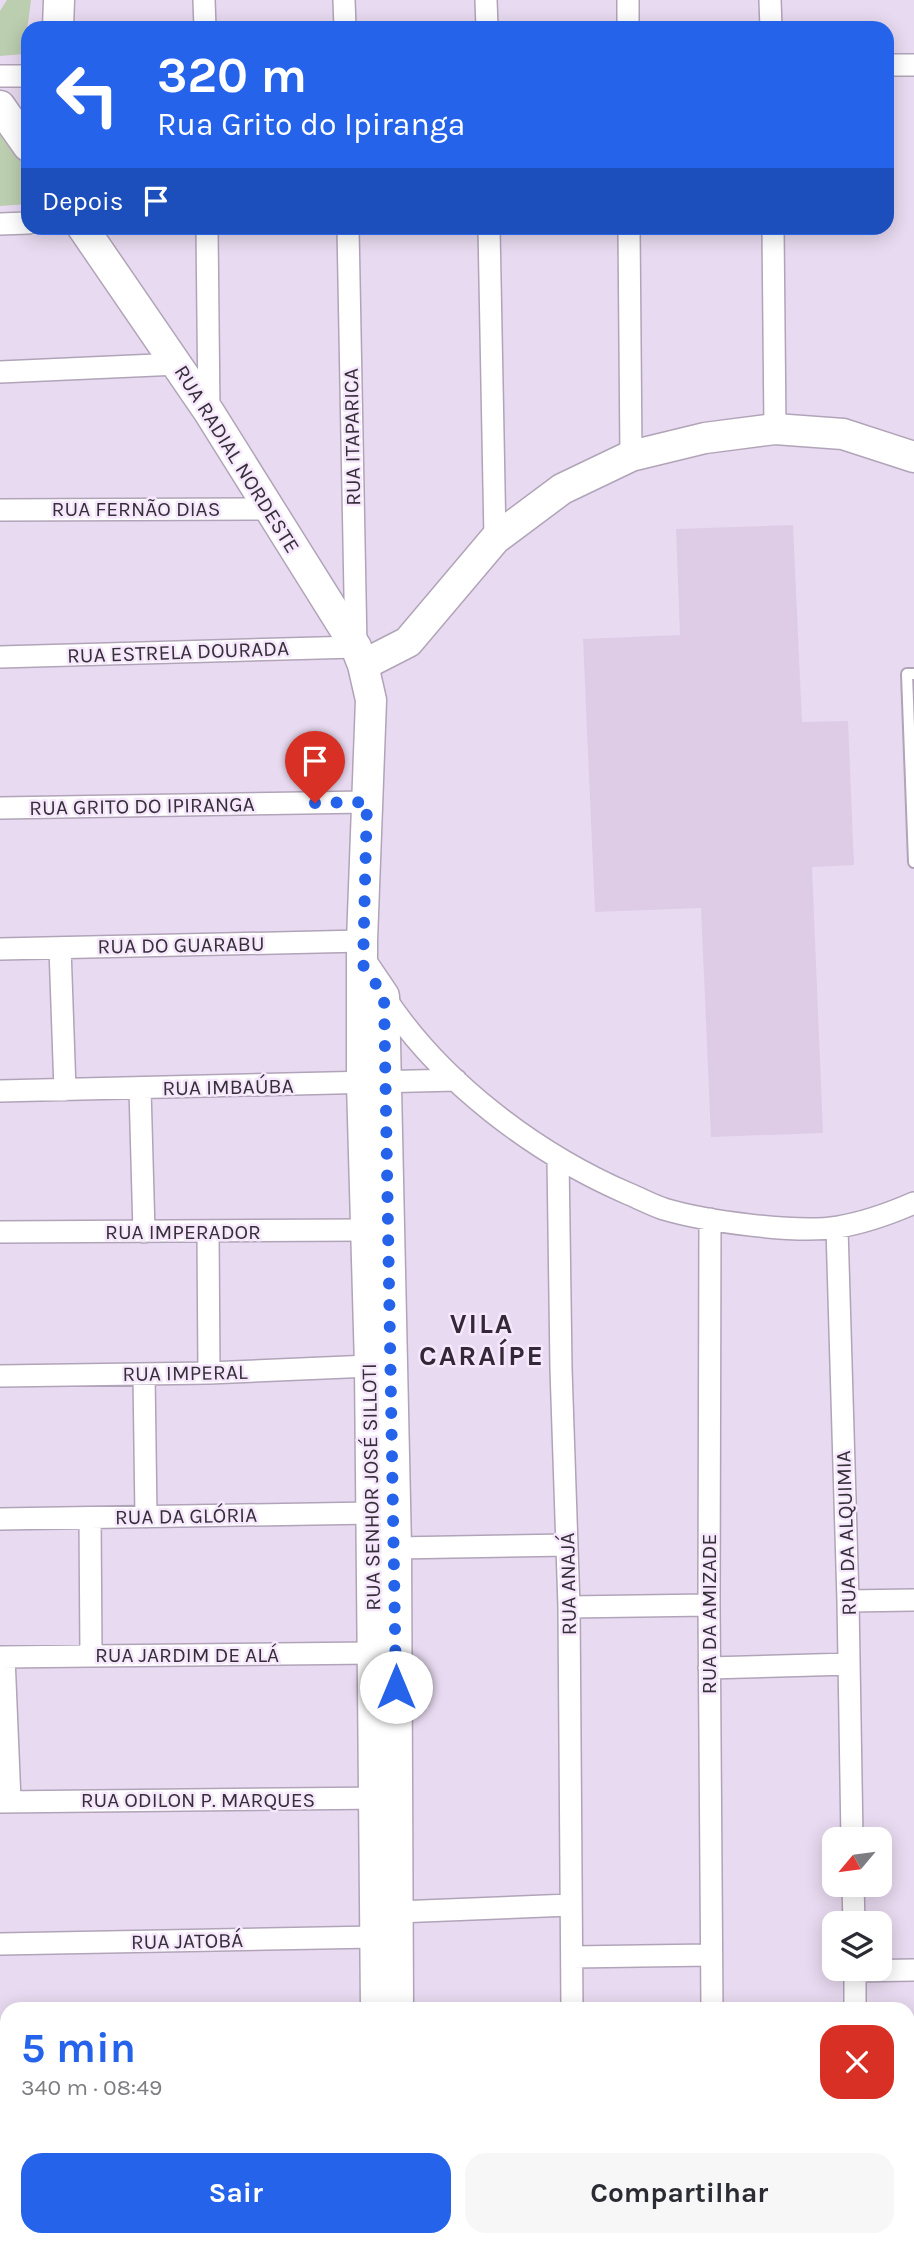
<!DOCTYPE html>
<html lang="pt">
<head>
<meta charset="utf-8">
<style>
	body { margin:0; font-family:Karla,sans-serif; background:#f7f7f7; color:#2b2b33; height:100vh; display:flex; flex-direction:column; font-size:26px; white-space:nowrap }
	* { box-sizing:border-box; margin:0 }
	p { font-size:23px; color:#7c7c81 }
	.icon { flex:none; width:38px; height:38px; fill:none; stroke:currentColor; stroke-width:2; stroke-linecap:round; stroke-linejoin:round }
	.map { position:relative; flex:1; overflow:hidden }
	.side { position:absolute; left:0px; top:2002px; width:915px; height:245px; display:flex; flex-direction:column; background:#fff; border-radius:21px 21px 0 0; box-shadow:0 4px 18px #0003 }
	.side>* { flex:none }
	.hud { position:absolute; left:21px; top:21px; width:873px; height:214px; border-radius:21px; box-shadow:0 4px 18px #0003; background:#2563eb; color:#fff; overflow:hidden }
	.needle { width:46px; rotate:241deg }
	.controls { position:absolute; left:822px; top:1827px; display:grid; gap:14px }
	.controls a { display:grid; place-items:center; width:70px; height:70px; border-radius:14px; background:#fff; box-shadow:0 4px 18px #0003; font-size:35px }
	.pin { position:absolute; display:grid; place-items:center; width:60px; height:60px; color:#fff; margin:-72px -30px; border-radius:50% 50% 50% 0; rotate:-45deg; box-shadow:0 0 7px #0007 }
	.pin .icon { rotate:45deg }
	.me { position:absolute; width:77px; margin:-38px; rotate:0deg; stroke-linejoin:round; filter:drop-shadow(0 0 5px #0008) }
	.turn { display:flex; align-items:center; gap:24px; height:147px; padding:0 21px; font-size:32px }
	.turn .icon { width:91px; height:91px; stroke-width:2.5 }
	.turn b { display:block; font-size:49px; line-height:60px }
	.then { display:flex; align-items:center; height:66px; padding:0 21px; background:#0003; gap:14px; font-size:26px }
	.round { display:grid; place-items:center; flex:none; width:74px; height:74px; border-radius:21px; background:#f7f7f7 }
	.overview { display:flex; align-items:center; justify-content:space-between; height:119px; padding:0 21px }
	h1 { font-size:42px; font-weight:700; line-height:52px; color:#2563eb }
	.cta { display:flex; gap:14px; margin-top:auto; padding:14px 21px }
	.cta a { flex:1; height:80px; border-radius:21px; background:#2563eb; color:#fff; font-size:28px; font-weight:700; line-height:80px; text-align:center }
	.cta a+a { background:#f7f7f7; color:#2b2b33 }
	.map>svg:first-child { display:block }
	.built { fill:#decce7 }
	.green { fill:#bcceb0 }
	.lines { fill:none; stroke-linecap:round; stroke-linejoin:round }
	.lane-casing { stroke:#b1a4b8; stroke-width:14 }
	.street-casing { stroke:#b1a4b8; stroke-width:24 }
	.secondary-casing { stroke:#b1a4b8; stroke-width:33 }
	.lane { stroke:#fff; stroke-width:10 }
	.street { stroke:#fff; stroke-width:21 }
	.secondary { stroke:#fff; stroke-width:30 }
	.route { stroke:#2563eb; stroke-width:12; stroke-dasharray:0 21.6 }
	.labels { text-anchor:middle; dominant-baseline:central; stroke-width:5; stroke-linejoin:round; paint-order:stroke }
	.street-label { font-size:21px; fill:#353038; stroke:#f6e7fd }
	.district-label { font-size:28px; font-weight:bold; letter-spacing:2px; fill:#332838; stroke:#f6e7fd }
</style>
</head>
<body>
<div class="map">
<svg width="914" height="2247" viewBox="0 0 914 2247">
	<rect width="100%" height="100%" fill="#e8daf0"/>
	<path class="built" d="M793,525L802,722L848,721L854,865L812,867L823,1133L711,1137L701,908L595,912L583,639L680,635L676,529Z"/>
	<path class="green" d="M7,0H31L24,54L0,56V11Z
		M0,116L28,169V204L0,206Z"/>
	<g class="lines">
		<defs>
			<path id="lane" d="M914,674H907L914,862"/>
			<path id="street" d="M204,0L205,28
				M344,0L345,28
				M486,0L487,28
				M770,0L771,28
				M628,28V0
				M887,65H914
				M0,76H28
				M0,224L28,223
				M207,228L209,412
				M489,228L495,539
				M629,228L631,456
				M773,228L775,429
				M0,372L178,364
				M0,510L272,509
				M0,657L356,647L348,228
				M0,808L367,802
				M60,948L65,1090
				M0,949L362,941
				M384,996C440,1082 536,1154 629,1194C641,1199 652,1205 664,1209C704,1221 797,1234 838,1227C863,1223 891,1213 914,1203
				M140,1089L144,1232
				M0,1091L456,1080
				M558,1158L561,1369L569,1607L572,2009
				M710,1219L709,1605L712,2009
				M837,1228L848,1601L852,1839
				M0,1232L365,1230
				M208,1232L209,1373
				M144,1374L146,1517
				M0,1376L209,1373L370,1366
				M90,1518L91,1655
				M0,1519L372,1513
				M396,1548L567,1545
				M848,1601L914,1600
				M569,1607L709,1605
				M0,1657L373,1653
				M4,1657L10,1801
				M709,1668L849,1664
				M0,1802L386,1798
				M853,1885L854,1923
				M397,1912L570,1905
				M0,1944L375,1937
				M572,1957L710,1955
				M855,1969V2009
				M855,1971L914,1970
				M0,2088H7
				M573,2240V2247
				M713,2240V2247
				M859,2240V2247"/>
			<path id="secondary" d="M58,28L59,0
				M0,106L28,146
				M83,228L209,412L356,647L363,665L371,700L362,941V1083L370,1366L376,2009
				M363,665L408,642L495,539L562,489L631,456L705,438L775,429L843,434L914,457
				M363,965L384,996L396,1548L398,2009
				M0,2164L7,2172
				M0,2202L7,2209
				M36,2240L42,2247
				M70,2240L76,2247
				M379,2240V2247"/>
		</defs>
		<use href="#lane" class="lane-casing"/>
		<use href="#street" class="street-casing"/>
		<use href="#secondary" class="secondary-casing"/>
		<use href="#lane" class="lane"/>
		<use href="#street" class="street"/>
		<use href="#secondary" class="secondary"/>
	</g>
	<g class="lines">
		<path class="route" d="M315,803L367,802L363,965L384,996L396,1687"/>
	</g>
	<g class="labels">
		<g class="street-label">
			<text transform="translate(352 437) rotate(-91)">RUA ITAPARICA</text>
			<text transform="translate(237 459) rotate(58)">RUA RADIAL NORDESTE</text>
			<text x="136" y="509">RUA FERNÃO DIAS</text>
			<text transform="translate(178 652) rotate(-2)">RUA ESTRELA DOURADA</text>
			<text transform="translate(142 806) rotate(-1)">RUA GRITO DO IPIRANGA</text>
			<text transform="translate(181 945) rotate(-1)">RUA DO GUARABU</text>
			<text transform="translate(228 1087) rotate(-1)">RUA IMBAÚBA</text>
			<text x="183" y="1232">RUA IMPERADOR</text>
			<text transform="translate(185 1373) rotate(-1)">RUA IMPERAL</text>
			<text transform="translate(371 1487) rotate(-91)">RUA SENHOR JOSÉ SILLOTI</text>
			<text transform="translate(186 1516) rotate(-1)">RUA DA GLÓRIA</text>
			<text transform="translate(846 1533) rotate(-92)">RUA DA ALQUIMIA</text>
			<text transform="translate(568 1584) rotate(-91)">RUA ANAJÁ</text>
			<text transform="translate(709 1614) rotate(-90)">RUA DA AMIZADE</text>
			<text x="187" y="1655">RUA JARDIM DE ALÁ</text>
			<text x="198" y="1800">RUA ODILON P. MARQUES</text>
			<text transform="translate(187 1941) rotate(-1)">RUA JATOBÁ</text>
		</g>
		<g class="district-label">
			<text x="482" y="1323">VILA<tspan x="482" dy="32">CARAÍPE</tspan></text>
		</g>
	</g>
</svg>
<div class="controls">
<a><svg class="needle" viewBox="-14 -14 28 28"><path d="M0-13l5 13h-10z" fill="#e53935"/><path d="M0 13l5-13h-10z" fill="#7c7c81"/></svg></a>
<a><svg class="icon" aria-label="layers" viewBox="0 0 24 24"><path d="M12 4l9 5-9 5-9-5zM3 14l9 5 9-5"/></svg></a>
</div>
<div class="pin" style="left:315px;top:803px;background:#d93025"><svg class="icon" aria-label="arrive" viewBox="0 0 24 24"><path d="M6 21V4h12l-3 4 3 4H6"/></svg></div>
<svg class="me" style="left:396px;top:1687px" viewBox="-20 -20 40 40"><circle r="19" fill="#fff"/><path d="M0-13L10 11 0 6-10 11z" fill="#2563eb"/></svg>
<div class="hud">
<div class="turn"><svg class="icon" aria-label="left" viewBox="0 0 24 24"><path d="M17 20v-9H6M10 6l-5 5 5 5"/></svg><div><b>320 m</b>Rua Grito do Ipiranga</div></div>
<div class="then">Depois<svg class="icon" aria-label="arrive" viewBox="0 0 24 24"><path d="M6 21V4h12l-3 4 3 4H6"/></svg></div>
</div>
<section class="side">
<div class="overview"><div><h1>5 min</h1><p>340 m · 08:49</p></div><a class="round" style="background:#d93025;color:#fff"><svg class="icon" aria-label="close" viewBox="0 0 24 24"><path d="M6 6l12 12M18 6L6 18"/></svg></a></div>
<div class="cta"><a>Sair</a><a>Compartilhar</a></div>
</section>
</div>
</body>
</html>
